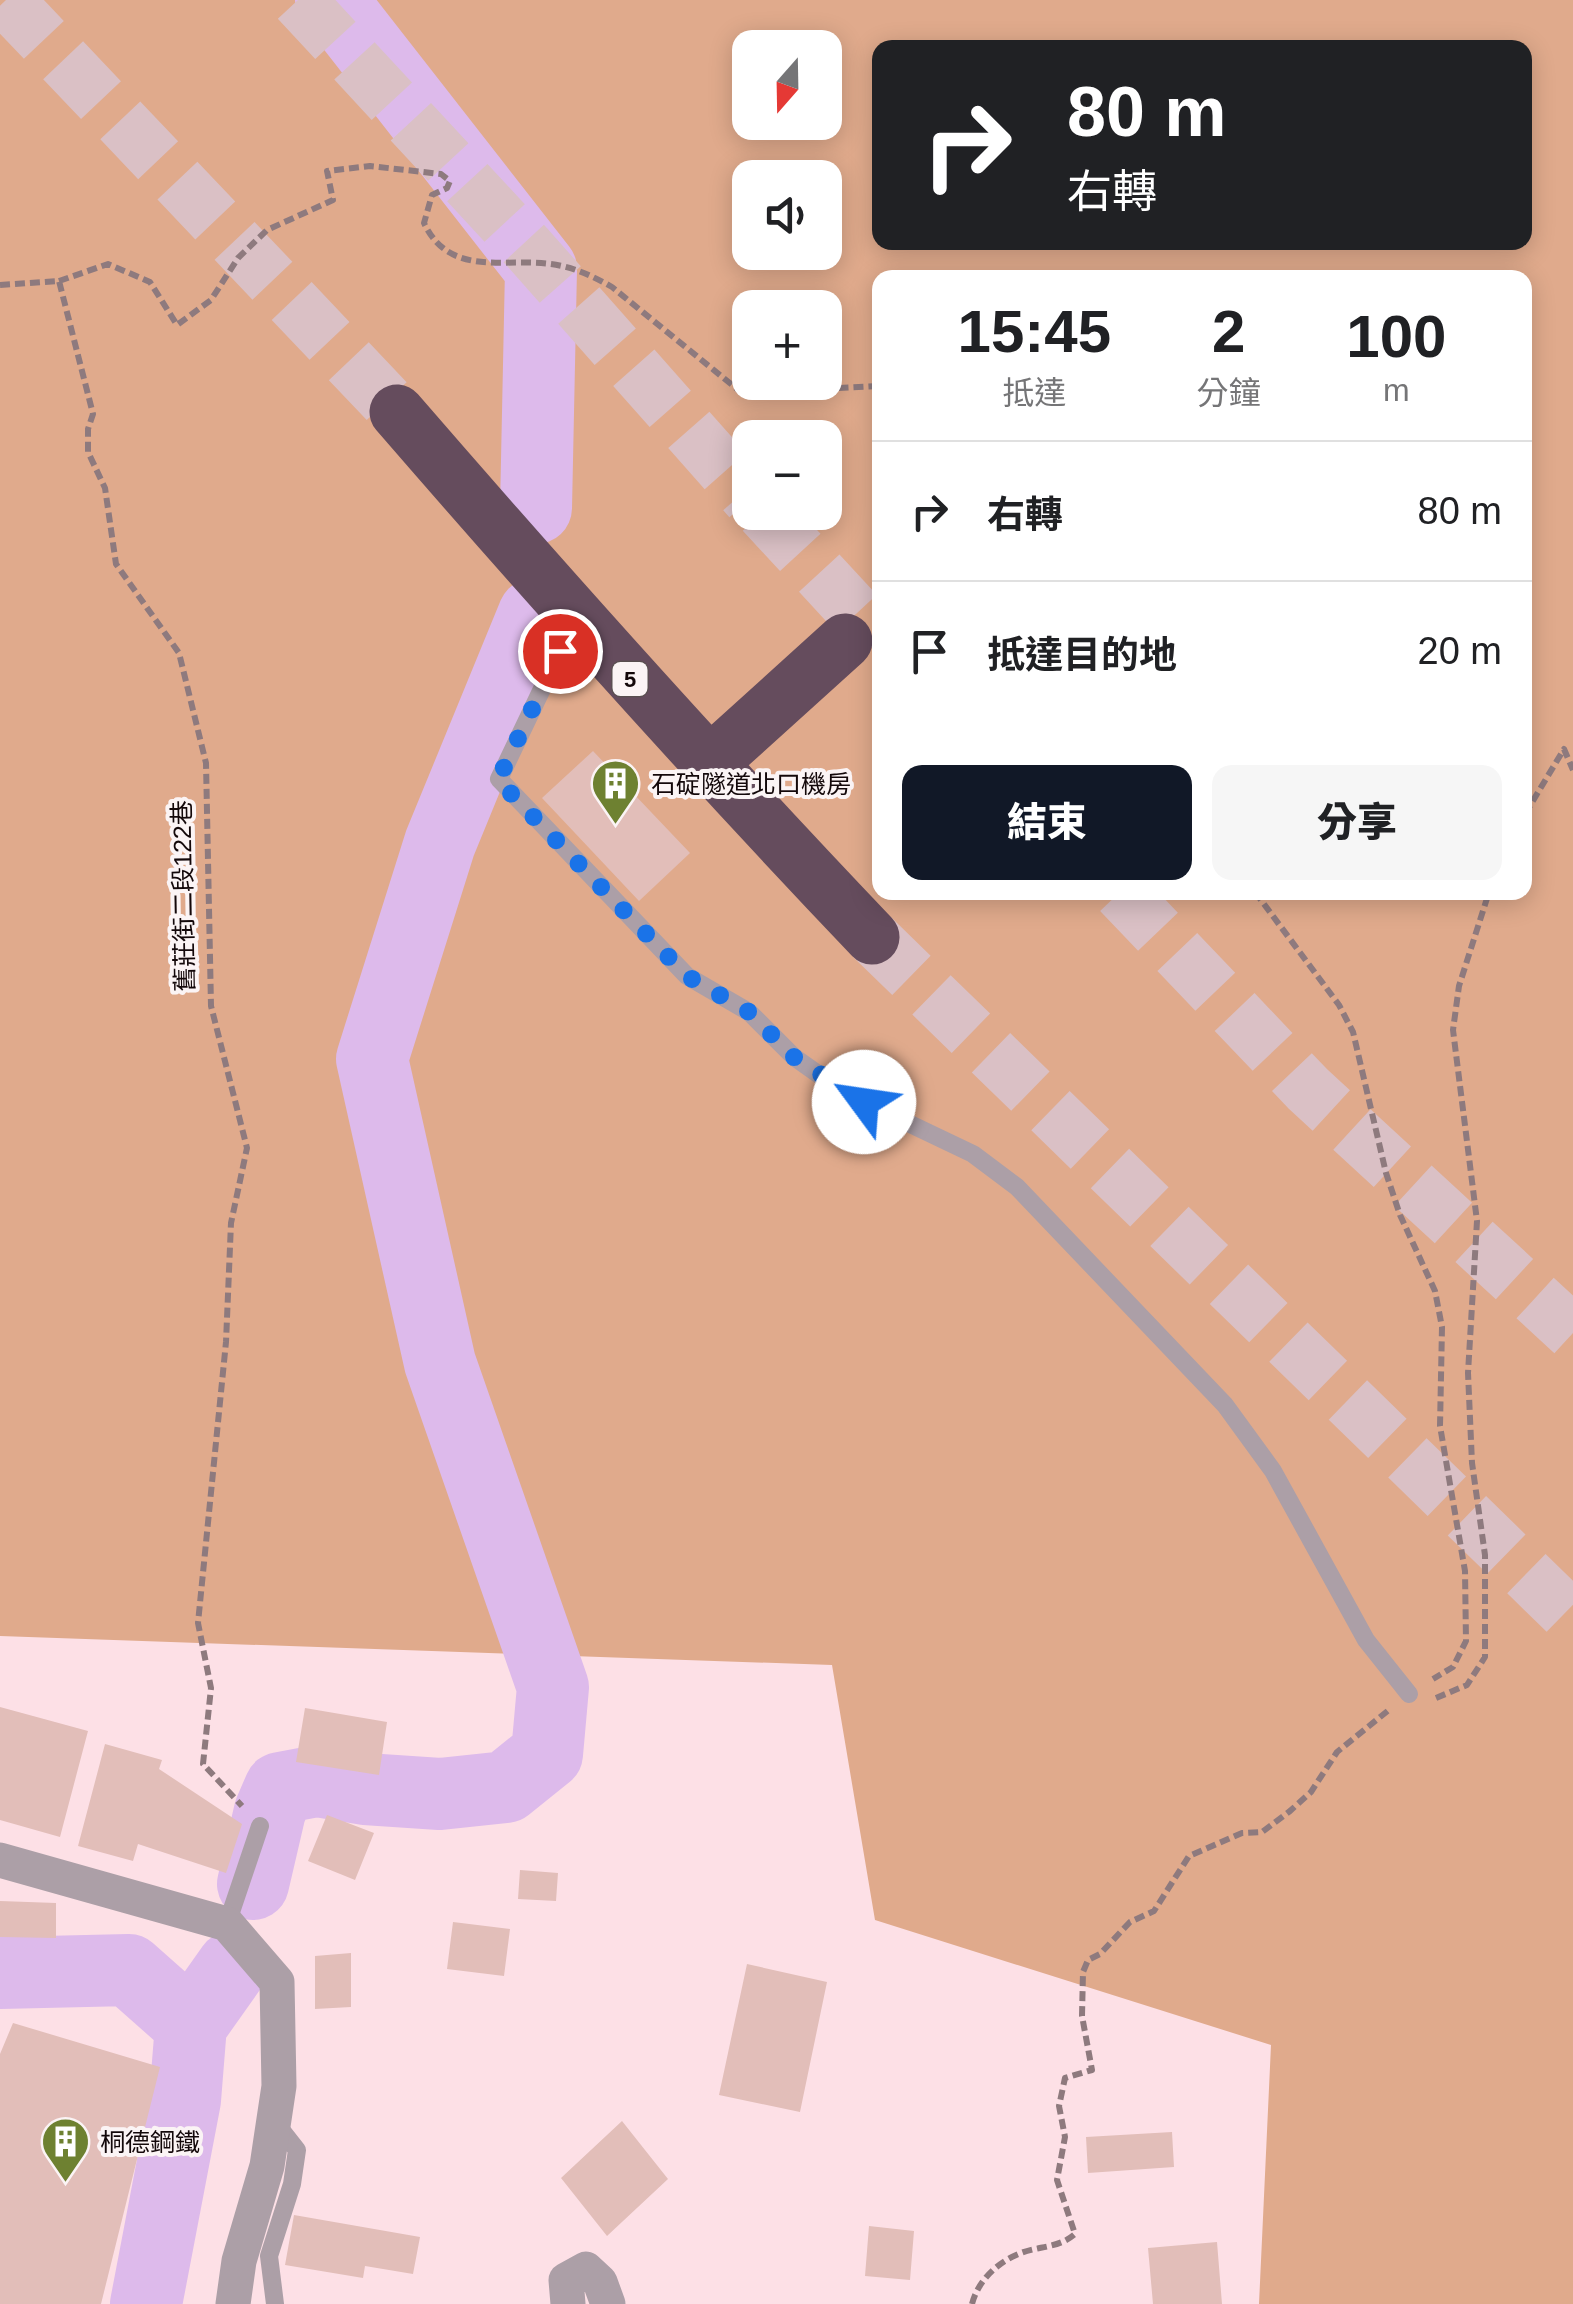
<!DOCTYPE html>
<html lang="zh-TW">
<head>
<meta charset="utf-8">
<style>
	body { margin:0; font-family:Helvetica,"Noto Sans TC",sans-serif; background:#f6f6f6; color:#202124; height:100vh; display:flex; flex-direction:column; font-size:38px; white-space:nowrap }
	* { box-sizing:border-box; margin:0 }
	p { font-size:32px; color:#757577 }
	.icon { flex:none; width:55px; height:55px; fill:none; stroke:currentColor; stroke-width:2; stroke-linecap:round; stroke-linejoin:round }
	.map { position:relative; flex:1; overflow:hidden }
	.side { position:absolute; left:872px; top:270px; width:660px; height:630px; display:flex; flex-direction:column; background:#fff; border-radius:20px; box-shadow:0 5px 25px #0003 }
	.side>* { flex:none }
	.top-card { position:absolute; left:872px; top:40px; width:660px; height:210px; border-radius:20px; box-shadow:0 5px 25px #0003; background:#202124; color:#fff; overflow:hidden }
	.needle { width:65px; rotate:200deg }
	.fabs { position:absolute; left:732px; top:30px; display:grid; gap:20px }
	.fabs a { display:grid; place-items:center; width:110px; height:110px; border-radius:20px; background:#fff; box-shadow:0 5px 25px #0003; font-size:50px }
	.pin { position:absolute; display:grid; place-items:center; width:85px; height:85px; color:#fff; margin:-42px; border:5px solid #fff; border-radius:50%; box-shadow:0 2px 10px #0007 }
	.me { position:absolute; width:110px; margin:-55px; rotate:301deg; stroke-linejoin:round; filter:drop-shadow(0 0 8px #0008) }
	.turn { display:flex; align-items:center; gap:35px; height:210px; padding:0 30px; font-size:45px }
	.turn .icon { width:130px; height:130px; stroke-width:2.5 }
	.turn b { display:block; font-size:70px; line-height:85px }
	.eta { display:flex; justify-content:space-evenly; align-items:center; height:170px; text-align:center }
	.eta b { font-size:60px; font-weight:800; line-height:70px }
	.action { display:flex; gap:20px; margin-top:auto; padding:20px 30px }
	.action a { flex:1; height:115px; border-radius:20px; background:#111827; color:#fff; font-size:40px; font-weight:800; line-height:115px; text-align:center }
	.action a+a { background:#f6f6f6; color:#202124 }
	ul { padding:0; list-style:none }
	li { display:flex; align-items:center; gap:30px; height:140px; padding:0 30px; border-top:2px solid #e0e0e0 }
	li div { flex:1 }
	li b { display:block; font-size:38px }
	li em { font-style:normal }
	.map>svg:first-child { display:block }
	.forest { fill:#e0aa8c; fill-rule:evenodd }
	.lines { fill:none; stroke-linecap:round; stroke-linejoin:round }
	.river { stroke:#ddbaeb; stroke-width:72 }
	.building { fill:#e2beb9 }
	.motorway-tunnel { stroke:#dac0c5; stroke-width:55; stroke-dasharray:55 28; stroke-linecap:butt }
	.path { stroke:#8e7a7e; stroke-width:6; stroke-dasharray:10 5; stroke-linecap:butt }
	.service { stroke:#ac9fa7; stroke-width:18 }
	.minor { stroke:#ac9fa7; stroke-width:35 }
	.motorway { stroke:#654c5d; stroke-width:55 }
	.route { stroke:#1a73e8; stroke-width:18; stroke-dasharray:0 32.4 }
	.labels { text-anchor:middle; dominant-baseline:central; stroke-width:8; stroke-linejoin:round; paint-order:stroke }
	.shield { fill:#fbf4f5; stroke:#594f50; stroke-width:2.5 }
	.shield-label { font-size:22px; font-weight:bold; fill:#13080a }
	.poi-label { font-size:25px; fill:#13080a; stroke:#fbf4f5; text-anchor:start }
	.street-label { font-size:25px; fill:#13080a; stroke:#fbf4f5 }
</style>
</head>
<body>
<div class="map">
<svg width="1573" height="2304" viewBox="0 0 1573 2304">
	<rect width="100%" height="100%" fill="#fde0e6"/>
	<path class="forest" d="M0,0H1573V2304H1259L1271,2045L875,1920L832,1665L0,1636ZM750,48H825V122H750ZM880,48H1525V242H880ZM750,178H825V252H750ZM880,278H1525V892H880ZM750,308H825V382H750ZM750,438H825V512H750Z"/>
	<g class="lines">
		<path class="river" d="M331,0L541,269L536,508
			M253,1884L270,1811L280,1788L317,1781L365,1789L440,1794L506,1787L547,1754L553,1687L440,1363L372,1059L440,843L534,614
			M0,1973L129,1970L191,2025L185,2100L146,2304
			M191,2025L232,1967"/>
	</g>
	<path class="building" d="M593,751L690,853L639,901L542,798Z
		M0,1707L88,1731L60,1837L0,1820Z
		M305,1708L387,1722L379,1775L296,1762Z
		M105,1744L162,1760L159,1769L242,1824L226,1873L138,1844L133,1861L78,1846Z
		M327,1815L374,1833L355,1880L308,1861Z
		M520,1870L558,1873L556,1901L518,1899Z
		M0,1901L56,1903V1938L0,1937Z
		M453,1922L510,1929L504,1976L447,1969Z
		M351,1953V2007L315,2009V1956Z
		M747,1964L827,1982L800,2112L719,2095Z
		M13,2023L160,2067L101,2304H0V2054Z
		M622,2121L668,2179L607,2236L561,2178Z
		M1172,2132L1174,2167L1088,2173L1086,2137Z
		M294,2215L420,2237L413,2274L365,2266L363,2278L285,2265Z
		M869,2226L914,2231L910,2280L865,2276Z
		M1217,2242L1222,2304H1153L1148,2248Z"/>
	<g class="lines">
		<path class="motorway-tunnel" d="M6,0L397,412
			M298,0L527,247L750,499
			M763,512L880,639
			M1120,892L1308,1089L1573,1333
			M872,937L1573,1619"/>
		<path class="path" d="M59,281L108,264L150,282L177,325L211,300L238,258L267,230L333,200L327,171L370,166L441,174L450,181L447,188L432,195L424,223C452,282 511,254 562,266C580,270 596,278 612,287L742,393L880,386
			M0,285L59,281L93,414L88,429V452L105,488L116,564L179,653L206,763L211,1006L247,1148L231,1223L226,1342L198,1623L211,1688L203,1764L242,1806
			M1525,814L1564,749L1573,770
			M1255,892L1339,1005L1353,1032L1386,1173L1400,1215L1435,1291L1442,1327L1440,1426L1465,1571L1466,1641L1453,1667L1433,1679
			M1436,1698L1467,1685L1485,1657V1555L1472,1463L1468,1373L1477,1221L1453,1030L1459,986L1489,892
			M972,2304C978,2281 997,2262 1021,2253C1039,2246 1059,2248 1075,2234L1057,2180L1065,2137L1059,2106L1065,2078L1092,2070L1082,2016L1083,1972L1088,1960L1100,1954L1130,1922L1154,1911L1189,1856L1242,1833L1262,1832L1290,1811L1311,1792L1337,1752L1390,1709"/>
		<path class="service" d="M573,624L499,779L687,976L749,1012L794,1057L825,1079L864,1102L973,1154L1017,1187L1225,1405L1273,1471L1366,1640L1409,1694
			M227,1924L260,1826
			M275,2122L297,2150L292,2184L269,2256L275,2304"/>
		<path class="minor" d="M0,1860L227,1924L277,1982L279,2086L267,2166L239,2261L233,2304
			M568,2304L566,2280L586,2269L600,2282L608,2304"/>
		<path class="motorway" d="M397,412C552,591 709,766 872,937
			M708,765L845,641"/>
	</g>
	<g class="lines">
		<path class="route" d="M560,651L498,780L687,976L749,1012L794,1057L864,1102"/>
	</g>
	<defs>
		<symbol id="building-pin" viewBox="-11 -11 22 30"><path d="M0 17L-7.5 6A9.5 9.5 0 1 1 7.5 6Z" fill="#6e8131" stroke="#fbf4f5"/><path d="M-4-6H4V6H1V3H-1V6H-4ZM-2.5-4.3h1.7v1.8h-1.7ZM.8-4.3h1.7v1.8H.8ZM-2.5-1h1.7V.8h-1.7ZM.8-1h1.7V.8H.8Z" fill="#fff"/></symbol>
	</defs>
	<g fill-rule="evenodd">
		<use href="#building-pin" x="588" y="756" width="55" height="75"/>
		<use href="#building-pin" x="38" y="2114" width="55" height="75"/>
	</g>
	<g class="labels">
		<rect class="shield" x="612.5" y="662" width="35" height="34" rx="8"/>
		<g class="shield-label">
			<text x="630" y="679">5</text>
		</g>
		<g class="poi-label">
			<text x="651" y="784">石碇隧道北口機房</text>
			<text x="100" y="2142">桐德鋼鐵</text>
		</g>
		<g class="street-label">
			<text transform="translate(183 896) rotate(-91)">舊莊街二段122巷</text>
		</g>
	</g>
</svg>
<div class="fabs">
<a><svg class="needle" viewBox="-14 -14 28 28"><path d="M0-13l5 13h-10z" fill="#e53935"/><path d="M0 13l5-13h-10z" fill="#757577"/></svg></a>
<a><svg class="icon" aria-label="sound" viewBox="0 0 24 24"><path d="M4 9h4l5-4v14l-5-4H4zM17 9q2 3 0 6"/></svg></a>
<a>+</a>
<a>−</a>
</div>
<div class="pin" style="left:560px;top:651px;background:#d93025"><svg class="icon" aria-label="arrive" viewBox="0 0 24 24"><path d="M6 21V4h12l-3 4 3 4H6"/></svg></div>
<svg class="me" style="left:864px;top:1102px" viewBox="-20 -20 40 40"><circle r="19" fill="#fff"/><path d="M0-13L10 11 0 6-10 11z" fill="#1a73e8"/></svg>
<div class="top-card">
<div class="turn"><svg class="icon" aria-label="right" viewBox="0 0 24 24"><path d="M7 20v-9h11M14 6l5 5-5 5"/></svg><div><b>80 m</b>右轉</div></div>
</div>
<section class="side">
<div class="eta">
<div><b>15:45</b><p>抵達</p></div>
<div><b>2</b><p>分鐘</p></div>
<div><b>100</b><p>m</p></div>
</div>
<ul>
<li><svg class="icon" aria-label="right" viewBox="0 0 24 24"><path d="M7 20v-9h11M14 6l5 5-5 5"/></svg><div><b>右轉</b></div><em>80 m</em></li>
<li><svg class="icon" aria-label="arrive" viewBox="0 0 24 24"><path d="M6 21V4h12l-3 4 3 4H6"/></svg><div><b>抵達目的地</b></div><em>20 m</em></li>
</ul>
<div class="action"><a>結束</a><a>分享</a></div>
</section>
</div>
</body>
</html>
